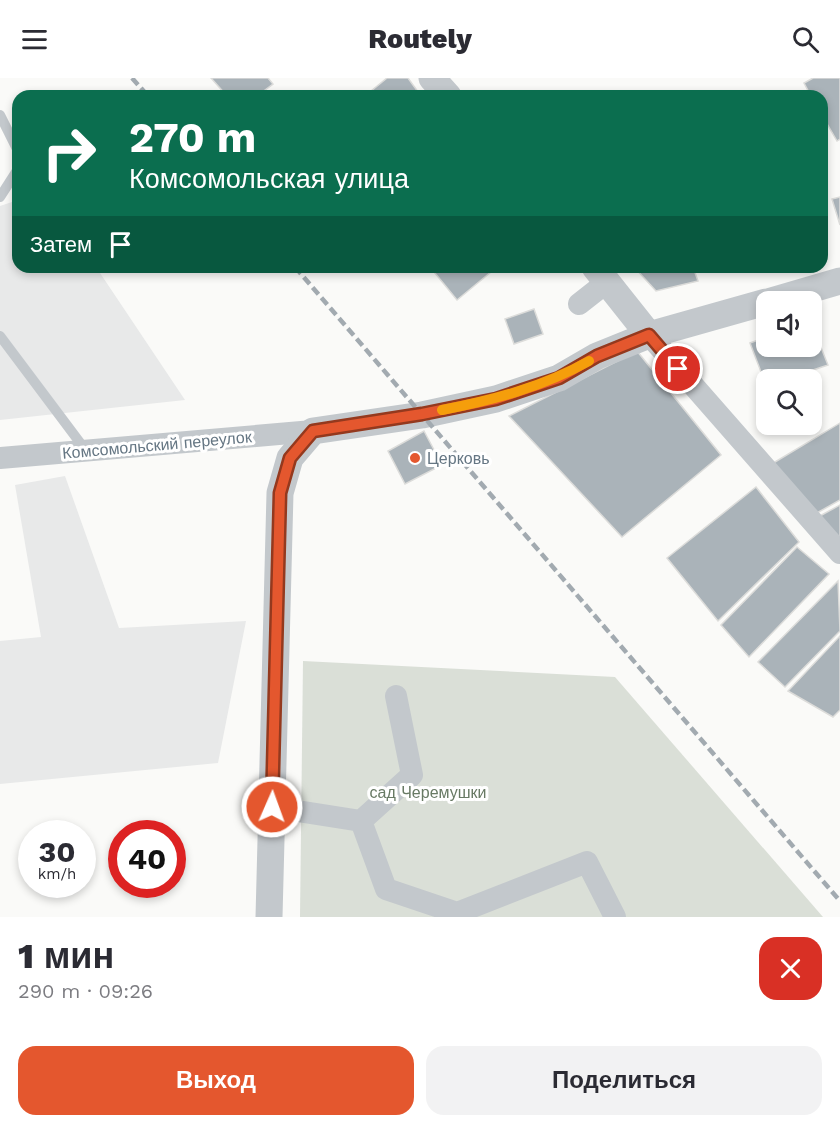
<!DOCTYPE html>
<html lang="ru">
<head>
<meta charset="utf-8">
<style>
	body { margin:0; font-family:"Work Sans",sans-serif; background:#f2f2f3; color:#2b2b33; height:100vh; display:flex; flex-direction:column; font-size:22px; white-space:nowrap }
	* { box-sizing:border-box; margin:0 }
	p { font-size:20px; color:#7c7c81 }
	.icon { flex:none; width:33px; height:33px; fill:none; stroke:currentColor; stroke-width:2; stroke-linecap:round; stroke-linejoin:round }
	.map { position:relative; height:839px; overflow:hidden }
	.details { display:flex; flex-direction:column; background:#fff; flex:1 }
	.details>* { flex:none }
	.top-card { position:absolute; left:12px; top:12px; width:816px; height:183px; border-radius:18px; box-shadow:0 3px 9px #0003; background:#0b6e4f; color:#fff; overflow:hidden }
	.tools { position:absolute; left:756px; top:213px; display:grid; gap:12px }
	.tools a { display:grid; place-items:center; width:66px; height:66px; border-radius:12px; background:#fff; box-shadow:0 3px 9px #0003; font-size:30px }
	.speed { position:absolute; left:18px; top:742px; display:flex; gap:12px; font-size:30px; font-weight:700; text-align:center }
	.speed>* { display:grid; place-content:center; width:78px; height:78px; border-radius:50%; background:#fff; box-shadow:0 3px 9px #0003; line-height:1 }
	.speed small { font-size:15px; font-weight:400 }
	.speed .limit { border:9px solid #d22; background:#fff; color:#111 }
	.pin { position:absolute; display:grid; place-items:center; width:51px; height:51px; color:#fff; margin:-26px; border:3px solid #fff; border-radius:50%; box-shadow:0 2px 6px #0007 }
	.me { position:absolute; width:66px; margin:-33px; rotate:2deg; stroke-linejoin:round; filter:drop-shadow(0 0 4px #0008) }
	.turn { display:flex; align-items:center; gap:21px; height:126px; padding:0 18px; font-size:27px }
	.turn .icon { width:78px; height:78px; stroke-width:2.5 }
	.turn b { display:block; font-size:42px; line-height:51px }
	.then { display:flex; align-items:center; height:57px; padding:0 18px; background:#0003; gap:12px; font-size:22px }
	.round { display:grid; place-items:center; flex:none; width:63px; height:63px; border-radius:18px; background:#f2f2f3 }
	.head { display:flex; align-items:center; justify-content:space-between; height:102px; padding:0 18px }
	h1 { font-size:36px; font-weight:800; line-height:45px }
	.button { display:flex; gap:12px; margin-top:auto; padding:12px 18px }
	.button a { flex:1; height:69px; border-radius:18px; background:#e4572e; color:#fff; font-size:24px; font-weight:800; line-height:69px; text-align:center }
	.button a+a { background:#f2f2f3; color:#2b2b33 }
	header { display:flex; justify-content:space-between; align-items:center; height:78px; padding:0 18px; background:#fff; font-size:27px; font-weight:800 }
	.map>svg:first-child { display:block }
	.built { fill:#e8e9e9 }
	.green { fill:#dadfd7 }
	.building { fill:#aab3b9; stroke:#dcdcda; stroke-width:1.5 }
	.lines { fill:none; stroke-linecap:round; stroke-linejoin:round }
	.service { stroke:#c3c8cc; stroke-width:10 }
	.minor { stroke:#c3c8cc; stroke-width:22 }
	.tertiary { stroke:#c3c8cc; stroke-width:27 }
	.rail { stroke:#a2aab0; stroke-width:4.5; stroke-dasharray:9 4.5; stroke-linecap:butt }
	.route-casing { stroke:#94391e; stroke-width:15 }
	.route { stroke:#e4572e; stroke-width:10 }
	.slow { stroke:#f59e0b; stroke-width:10 }
	.poi-dot { fill:#e4572e; stroke:#fff; stroke-width:2 }
	.labels { text-anchor:middle; dominant-baseline:central; stroke-width:6; stroke-linejoin:round; paint-order:stroke }
	.street-label { font-size:16px; fill:#657683; stroke:#fff }
	.poi-label { font-size:16px; fill:#657683; stroke:#fff; text-anchor:start }
	.park-label { font-size:16px; fill:#687a64; stroke:#fff }
</style>
</head>
<body>
<header><svg class="icon" aria-label="menu" viewBox="0 0 24 24"><path d="M4 6h16M4 12h16M4 18h16"/></svg>Routely<svg class="icon" aria-label="search" viewBox="0 0 24 24"><circle cx="10" cy="10" r="6"/><path d="M15 15l6 6"/></svg></header>
<div class="map">
<svg width="840" height="839" viewBox="0 0 840 839">
	<rect width="100%" height="100%" fill="#fafaf8"/>
	<path class="built" d="M18,122V189H96L185,322L0,342V128Z
		M65,398L119,550L246,543L218,685L0,706V563L41,559L15,407Z"/>
	<path class="green" d="M303,583L615,599L823,839H300Z"/>
	<path class="building" d="M211,0H268L273,6L257,18H227Z
		M387,0H408L421,18H365Z
		M813,0H840V61L837,63L822,37V18H811L804,5Z
		M840,119V147L832,121Z
		M430,189H497L457,222Z
		M634,189H693L698,203L656,213Z
		M534,231L543,256L514,266L505,241Z
		M812,247L828,287L783,302H766V307L750,265L766,259V268H812Z
		M637,273L721,377L622,459L509,338Z
		M840,345V422L815,436L770,387Z
		M424,353L442,387L405,406L388,373Z
		M756,409L799,464L718,543L667,480Z
		M840,427V464L818,439Z
		M797,469L829,496L749,579L721,547Z
		M838,503L840,553L785,609L758,584Z
		M840,558V632L833,639L788,613Z"/>
	<g class="lines">
		<path class="service" d="M0,37L18,73
			M0,119L18,91
			M0,258L87,374"/>
		<path class="minor" d="M579,226L607,204
			M649,257L840,475
			M0,380L313,353
			M272,729L361,743L386,811L457,835L587,784L615,839
			M361,743L412,697L396,618"/>
		<path class="tertiary" d="M432,0L448,18
			M595,189L649,257
			M768,224L840,203
			M269,839L280,415L290,380L313,353L422,337L496,321L559,300L597,278L649,257L766,224"/>
		<path class="rail" d="M132,0L148,18
			M295,189L840,823"/>
	</g>
	<g class="lines">
		<defs>
			<path id="route" d="M272,729L280,415L290,380L313,353L422,336L496,321L559,300L597,278L649,257L678,291"/>
		</defs>
		<use href="#route" class="route-casing"/>
		<use href="#route" class="route"/>
		<path class="slow" d="M442,332C493,322 543,309 589,283"/>
	</g>
	<circle class="poi-dot" cx="415" cy="380" r="6"/>
	<g class="labels">
		<g class="street-label">
			<text transform="translate(157 367) rotate(-5)">Комсомольский переулок</text>
		</g>
		<g class="poi-label">
			<text x="427" y="380">Церковь</text>
		</g>
		<g class="park-label">
			<text x="428" y="714">сад Черемушки</text>
		</g>
	</g>
</svg>
<div class="tools">
<a><svg class="icon" aria-label="sound" viewBox="0 0 24 24"><path d="M4 9h4l5-4v14l-5-4H4zM17 9q2 3 0 6"/></svg></a>
<a><svg class="icon" aria-label="search" viewBox="0 0 24 24"><circle cx="10" cy="10" r="6"/><path d="M15 15l6 6"/></svg></a>
</div>
<div class="speed"><div>30<small>km/h</small></div><div class="limit">40</div></div>
<div class="pin" style="left:678px;top:291px;background:#d93025"><svg class="icon" aria-label="arrive" viewBox="0 0 24 24"><path d="M6 21V4h12l-3 4 3 4H6"/></svg></div>
<svg class="me" style="left:272px;top:729px" viewBox="-20 -20 40 40"><circle r="17" fill="#e4572e" stroke="#fff" stroke-width="3"/><path d="M0-11L8 9 0 5-8 9z" fill="#fff"/></svg>
<div class="top-card">
<div class="turn"><svg class="icon" aria-label="right" viewBox="0 0 24 24"><path d="M7 20v-9h11M14 6l5 5-5 5"/></svg><div><b>270 m</b>Комсомольская улица</div></div>
<div class="then">Затем<svg class="icon" aria-label="arrive" viewBox="0 0 24 24"><path d="M6 21V4h12l-3 4 3 4H6"/></svg></div>
</div>
</div>
<section class="details">
<div class="head"><div><h1>1 мин</h1><p>290 m · 09:26</p></div><a class="round" style="background:#d93025;color:#fff"><svg class="icon" aria-label="close" viewBox="0 0 24 24"><path d="M6 6l12 12M18 6L6 18"/></svg></a></div>
<div class="button"><a>Выход</a><a>Поделиться</a></div>
</section>
</body>
</html>
